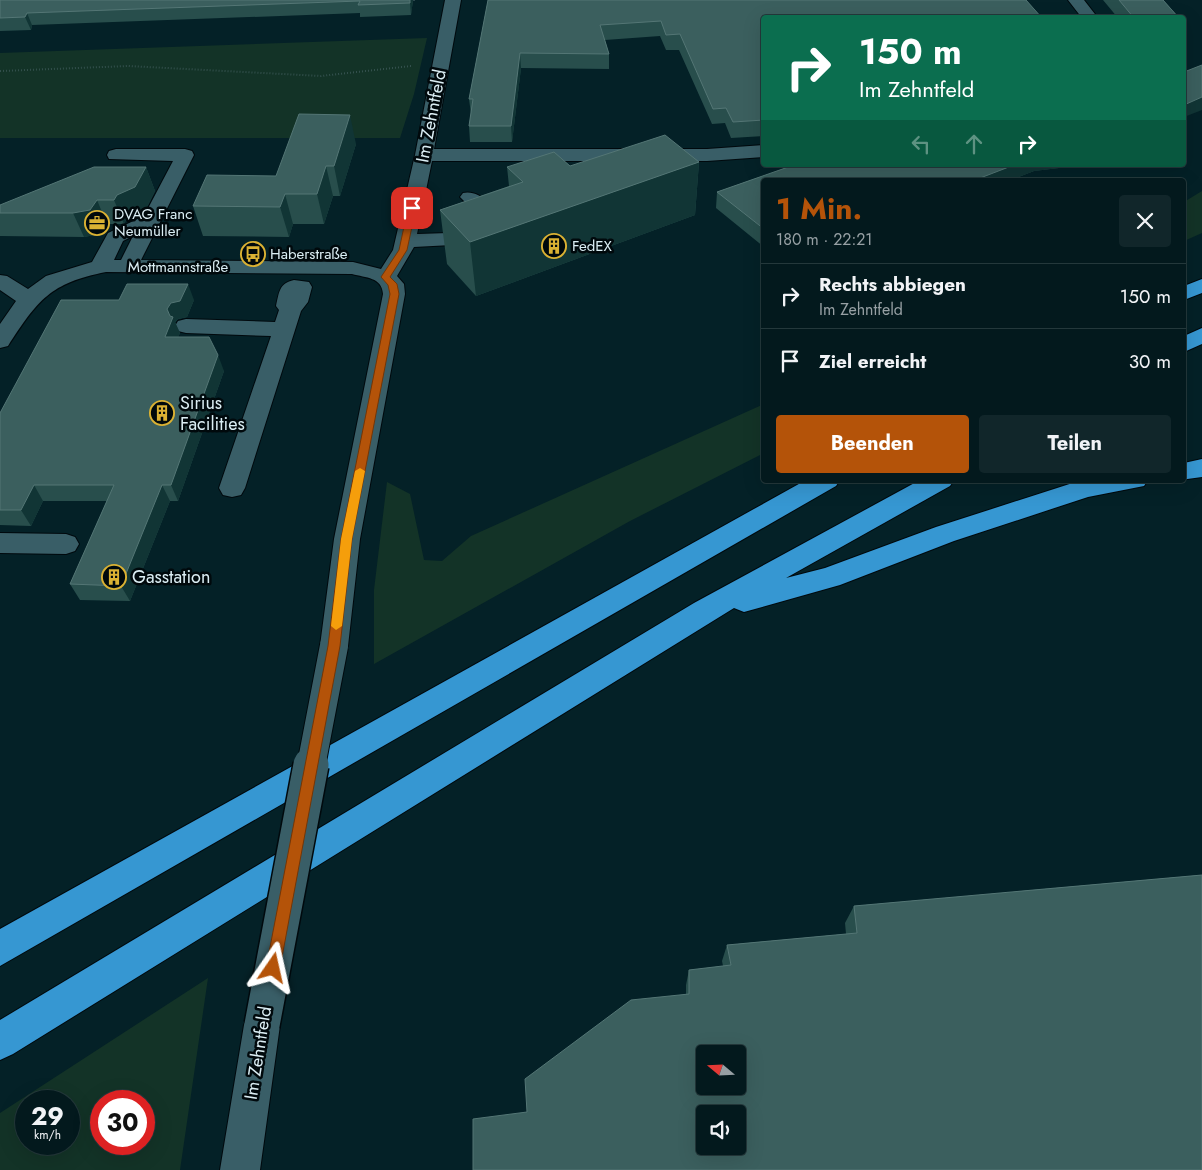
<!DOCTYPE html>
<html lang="de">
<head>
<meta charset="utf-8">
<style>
	body { margin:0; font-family:Jost,sans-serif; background:#11262a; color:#f1f3f6; height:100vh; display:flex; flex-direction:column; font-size:19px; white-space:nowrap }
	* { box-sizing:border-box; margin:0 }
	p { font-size:16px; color:#97a0a4 }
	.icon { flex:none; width:28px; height:28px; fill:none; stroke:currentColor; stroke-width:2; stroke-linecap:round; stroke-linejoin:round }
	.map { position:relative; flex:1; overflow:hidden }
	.details { position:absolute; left:761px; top:178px; width:425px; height:305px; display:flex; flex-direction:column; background:#03191d; border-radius:5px; box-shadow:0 5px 20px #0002,0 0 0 1px #24383b }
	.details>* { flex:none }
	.guide { position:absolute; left:761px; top:15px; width:425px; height:152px; border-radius:5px; box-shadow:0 5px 20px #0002,0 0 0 1px #24383b; background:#0b6e4f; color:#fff; overflow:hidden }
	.needle { width:32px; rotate:289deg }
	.tools { position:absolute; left:696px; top:1045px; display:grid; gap:10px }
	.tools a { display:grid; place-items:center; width:50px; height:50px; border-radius:5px; background:#03191d; box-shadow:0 5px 20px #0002,0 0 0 1px #24383b; font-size:25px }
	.speed { position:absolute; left:15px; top:1090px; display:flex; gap:10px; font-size:25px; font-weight:700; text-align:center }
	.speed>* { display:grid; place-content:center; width:65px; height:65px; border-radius:50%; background:#03191d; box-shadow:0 5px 20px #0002,0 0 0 1px #24383b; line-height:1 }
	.speed small { font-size:12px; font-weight:400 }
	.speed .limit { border:8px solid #d22; background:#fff; color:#111 }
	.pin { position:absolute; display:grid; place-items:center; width:42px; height:42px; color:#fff; margin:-21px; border-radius:10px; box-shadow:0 2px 8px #0006 }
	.me { position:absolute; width:55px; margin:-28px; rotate:11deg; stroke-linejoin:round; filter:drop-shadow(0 0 4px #0008) }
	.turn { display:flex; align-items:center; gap:18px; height:105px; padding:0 15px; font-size:22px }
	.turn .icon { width:65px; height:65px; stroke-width:2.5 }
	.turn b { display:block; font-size:35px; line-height:42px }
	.lanes { display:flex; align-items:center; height:48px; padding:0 15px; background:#0003; justify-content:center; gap:25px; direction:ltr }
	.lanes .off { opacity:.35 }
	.round { display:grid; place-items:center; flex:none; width:52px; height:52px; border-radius:5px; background:#11262a }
	.head { display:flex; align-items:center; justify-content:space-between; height:85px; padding:0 15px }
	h1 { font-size:30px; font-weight:700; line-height:38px; color:#b45309 }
	.action { display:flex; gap:10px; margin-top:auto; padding:10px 15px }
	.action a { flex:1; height:58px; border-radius:5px; background:#b45309; color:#fff; font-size:20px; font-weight:700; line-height:58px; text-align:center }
	.action a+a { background:#11262a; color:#f1f3f6 }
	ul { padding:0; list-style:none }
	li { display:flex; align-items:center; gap:15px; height:65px; padding:0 15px; border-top:1px solid #24383b }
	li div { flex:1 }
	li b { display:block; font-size:19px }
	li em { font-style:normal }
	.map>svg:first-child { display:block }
	.green { fill:#133327; fill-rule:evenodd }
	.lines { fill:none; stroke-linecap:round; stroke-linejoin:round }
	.minor-casing { stroke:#00090d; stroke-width:2 }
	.highway-casing { stroke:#00090d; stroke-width:2 }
	.path { stroke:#556e74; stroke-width:2; stroke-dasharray:0.5 2.5; stroke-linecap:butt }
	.minor { fill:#395e67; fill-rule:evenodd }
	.highway { fill:#3697d2; fill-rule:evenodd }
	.minor-bridge-far1-casing { stroke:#00090d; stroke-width:30; stroke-linecap:butt }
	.minor-bridge-casing { stroke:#00090d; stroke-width:38; stroke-linecap:butt }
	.minor-bridge-far1 { stroke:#395e67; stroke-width:28 }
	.minor-bridge { stroke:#395e67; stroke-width:35 }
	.wall { fill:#284e4c }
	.shaded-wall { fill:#113535 }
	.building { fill:#3b5f5e; stroke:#547675; fill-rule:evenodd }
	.route { fill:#b45309; stroke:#753606 }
	.slow { fill:#f59e0b }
	.labels { text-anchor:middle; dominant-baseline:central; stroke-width:5; stroke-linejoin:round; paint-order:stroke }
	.far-poi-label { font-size:15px; fill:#dbeef4; stroke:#00090c; text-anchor:start }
	.far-street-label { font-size:15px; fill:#dbeef4; stroke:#00090c }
	.street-label { font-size:18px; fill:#dbeef4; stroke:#00090c }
	.poi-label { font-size:18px; fill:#dbeef4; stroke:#00090c; text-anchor:start }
</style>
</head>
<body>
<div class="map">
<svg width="1202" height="1170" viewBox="0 0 1202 1170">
	<rect width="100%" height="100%" fill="#042127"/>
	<path class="green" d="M427,38L414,94L400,138H0V53Z
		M1202,191V233L1184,241V202Z
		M764,404V453L630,521L374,664V590L387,482L410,494L424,560L442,561L471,536Z
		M208,978L180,1170H0V1113ZM69,1101V1144H26V1101ZM144,1101V1144H101V1101Z"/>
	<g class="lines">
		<defs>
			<path id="minor" d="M445,0H461L434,149H707L764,145V157L707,161H432L417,234L449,233L482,219L460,197L463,193C479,189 496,208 505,221L502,225L452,245L414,247L397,276L404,284L405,294L360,539L348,646L344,654L334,658L324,654L320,646L334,539L383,294C382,277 366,278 352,274L106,272C50,283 38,300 8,346L0,348V324L16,301L0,290V275L7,276L28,289L46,276L92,262L108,233L144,216L173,161L109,159L107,155L109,151L116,149H185L192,151L194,155L141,260L353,262L381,269L393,250L415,155ZM133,236L121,260H114L123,241Z
				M1068,0H1084L1098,18H1082Z
				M294,280L309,282L312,287L308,302L301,311L245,488L241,495L232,497L223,495L219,488L271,336L186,333L178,331L175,326L178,321L186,319L275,322L279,310L276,306C279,293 279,283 294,280Z
				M0,533L66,534L75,537L79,544L75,551L66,554L0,553Z
				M262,1007L275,1012L280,1025L260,1170H220L244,1025L249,1012Z"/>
			<path id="highway" d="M1202,279V293L1184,300V286Z
				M1202,328V344L1184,352V336Z
				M1202,459V477L1180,480H1184V463Z
				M806,480H840L836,486L0,966V929Z
				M920,480H954L950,486L786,578L825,568L936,527L1082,480H1148L1144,486L1088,497L954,541L840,585L744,612L734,608L13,1054L0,1060V1020L694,603Z"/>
		</defs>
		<use href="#minor" class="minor-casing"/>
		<use href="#highway" class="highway-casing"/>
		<path class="path" d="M414,0V3
			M0,71L128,66L321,76L411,66"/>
		<use href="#minor" class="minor"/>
		<use href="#highway" class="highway"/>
		<defs>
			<path id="minor-bridge-far1" d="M311,766L334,646"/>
			<path id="minor-bridge" d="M262,1025L311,765"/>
		</defs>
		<use href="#minor-bridge-far1" class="minor-bridge-far1-casing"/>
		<use href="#minor-bridge" class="minor-bridge-casing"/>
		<use href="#minor-bridge-far1" class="minor-bridge-far1"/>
		<use href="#minor-bridge" class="minor-bridge"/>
	</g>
	<path class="wall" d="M0,0H413L411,15L360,17V13L32,25L31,30L0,31Z
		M488,0L764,18V136L731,138L725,123L712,124L679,50H666L660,36L605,40L609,54V69L521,68L512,142H470L469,126L471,114L469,99Z
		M1103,0H1163L1179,18H1118Z
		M1184,23L1187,26L1185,32L1186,33L1184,38Z
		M356,144L340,196H333L324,224H293L289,237L203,236L193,206L276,176Z
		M699,162L695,215L476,296L447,264L440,210L509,186L507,167L570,166Z
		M794,165H1066L1059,168L1034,171L1011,180H764V247L716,208L717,192Z
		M146,167L155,191L145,211L127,218L124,224H107L100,234L84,237L0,236V205Z
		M194,300L187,317L178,319L175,322L180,333L178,337L224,371L178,501H170L130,601L80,600L70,584L107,501H43L31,526L0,525V413Z
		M1202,875L527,1112L686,994V985L689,970L723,966L722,961L727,945L846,934L845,923L854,906Z"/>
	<path class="shaded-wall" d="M410,0H413L411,15L410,3Z
		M27,13L32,25L31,30L25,17Z
		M520,53L521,68L512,142L511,126Z
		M1202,97V110L1184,117V105Z
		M350,115L356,144L340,196L334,166Z
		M699,162L695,215L476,296L470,242Z
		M1014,165H1066L1059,168L1034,171L1011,180H975Z
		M326,166L333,196L324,224L317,194Z
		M146,167L155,191L145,211L127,218L124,224L114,200L117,195Z
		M285,194L293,224L289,237L280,207Z
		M97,200L107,224L100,234L84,237L73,213Z
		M188,284L194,300L187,317L178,319L175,322L180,333L172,353L165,337L167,309Z
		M218,355L224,371L178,501L171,485Z
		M34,485L43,501L31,526L21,510Z
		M162,485L170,501L130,601L121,586Z"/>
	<path class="building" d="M0,0H410V3L358,5L360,1L27,13L25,17L0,18Z
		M488,0H1026L1042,18H764V120L733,122L726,108L713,109L680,34L666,35L661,21L600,25L609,54L520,53L511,126H469L473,99H469Z
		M1119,0H1163L1179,18H1134Z
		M1202,65V97L1184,105V72Z
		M299,114L350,115L334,166H326L317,194H285L280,207L193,206L207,175L276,176Z
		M665,135L699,162L470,242L440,210L523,182L507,167L554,152L570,166Z
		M794,165H1014L975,180H764V229L717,192Z
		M94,167H146L135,187L117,195L114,200H97L90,210L73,213H0V205Z
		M127,284H188L180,301L171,303L167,309L170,316L173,317L165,337H209L218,355L171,485H162L121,586L70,584L114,485H34L21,510H0V413L61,300H119Z
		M1202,875V1170H473V1119L527,1112L525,1079L631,1000L689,994V970L731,965L727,945L857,933L854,906ZM705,1054H738V1086H705ZM705,1114H738V1146H705Z"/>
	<path class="route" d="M412,205L416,208L407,250L390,277L397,284L399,294L352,539L340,646L280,968L278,973L273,975L268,973L266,968L328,646L341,539L390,294L388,285L381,277L399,250L408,208Z"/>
	<path class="slow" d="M360,468L365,471L352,539L342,626L336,630L331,626L341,539L355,471Z"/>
	<defs>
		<symbol id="office-ring" viewBox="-11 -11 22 22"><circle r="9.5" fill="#00090c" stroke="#dbb233" stroke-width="1.5"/><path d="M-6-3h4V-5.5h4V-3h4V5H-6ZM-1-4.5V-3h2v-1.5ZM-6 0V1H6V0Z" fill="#dbb233"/></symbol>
		<symbol id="building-ring" viewBox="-11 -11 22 22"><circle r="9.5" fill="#00090c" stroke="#dbb233" stroke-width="1.5"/><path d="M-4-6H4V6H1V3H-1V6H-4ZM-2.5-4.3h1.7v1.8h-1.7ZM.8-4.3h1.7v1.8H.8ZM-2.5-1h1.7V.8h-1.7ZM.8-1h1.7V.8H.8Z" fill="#dbb233"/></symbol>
		<symbol id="bus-ring" viewBox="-11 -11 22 22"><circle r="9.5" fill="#00090c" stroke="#dbb233" stroke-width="1.5"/><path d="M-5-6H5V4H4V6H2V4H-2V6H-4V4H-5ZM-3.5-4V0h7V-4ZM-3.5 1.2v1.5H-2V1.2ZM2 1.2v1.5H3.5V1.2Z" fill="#dbb233"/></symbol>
	</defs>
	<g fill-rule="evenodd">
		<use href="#office-ring" x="83" y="209" width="28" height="28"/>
		<use href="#building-ring" x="540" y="232" width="28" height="28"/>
		<use href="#bus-ring" x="239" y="240" width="28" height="28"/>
		<use href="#building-ring" x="148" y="399" width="28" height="28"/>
		<use href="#building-ring" x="100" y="563" width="28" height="28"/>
	</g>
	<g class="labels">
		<g class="far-poi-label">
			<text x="114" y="214">DVAG Franc<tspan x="114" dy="17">Neumüller</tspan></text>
			<text x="572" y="246">FedEX</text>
			<text x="270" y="254">Haberstraße</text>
		</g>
		<g class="far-street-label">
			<text x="178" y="267">Mottmannstraße</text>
		</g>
		<g class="street-label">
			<text transform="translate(431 116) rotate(-79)">Im Zehntfeld</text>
			<text transform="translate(258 1053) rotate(-81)">Im Zehntfeld</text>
		</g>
		<g class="poi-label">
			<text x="180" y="403">Sirius<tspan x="180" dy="21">Facilities</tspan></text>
			<text x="132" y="577">Gasstation</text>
		</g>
	</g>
</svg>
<div class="tools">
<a><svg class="needle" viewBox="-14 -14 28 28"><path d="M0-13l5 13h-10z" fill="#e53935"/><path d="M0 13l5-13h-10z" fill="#97a0a4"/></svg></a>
<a><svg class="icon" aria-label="sound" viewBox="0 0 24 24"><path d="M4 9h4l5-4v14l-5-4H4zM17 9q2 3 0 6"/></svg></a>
</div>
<div class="speed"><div>29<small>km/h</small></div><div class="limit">30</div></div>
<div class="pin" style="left:412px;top:208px;background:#d93025"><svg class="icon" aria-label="arrive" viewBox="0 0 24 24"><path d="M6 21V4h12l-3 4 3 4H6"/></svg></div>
<svg class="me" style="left:273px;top:968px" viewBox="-20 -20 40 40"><path d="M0-17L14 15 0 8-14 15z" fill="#b45309" stroke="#fff" stroke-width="4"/></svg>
<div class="guide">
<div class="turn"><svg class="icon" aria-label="right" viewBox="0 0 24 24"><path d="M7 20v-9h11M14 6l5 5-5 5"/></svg><div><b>150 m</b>Im Zehntfeld</div></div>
<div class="lanes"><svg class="icon off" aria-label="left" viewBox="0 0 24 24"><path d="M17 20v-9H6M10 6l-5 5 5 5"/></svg><svg class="icon off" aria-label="ahead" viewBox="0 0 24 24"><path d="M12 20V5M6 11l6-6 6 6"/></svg><svg class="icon" aria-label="right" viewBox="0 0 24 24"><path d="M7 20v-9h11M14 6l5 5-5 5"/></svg></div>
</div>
<section class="details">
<div class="head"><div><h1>1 Min.</h1><p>180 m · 22:21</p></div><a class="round"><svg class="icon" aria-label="close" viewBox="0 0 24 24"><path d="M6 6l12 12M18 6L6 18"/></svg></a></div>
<ul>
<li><svg class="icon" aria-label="right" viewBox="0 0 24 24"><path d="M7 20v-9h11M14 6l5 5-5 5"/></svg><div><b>Rechts abbiegen</b><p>Im Zehntfeld</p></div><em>150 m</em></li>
<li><svg class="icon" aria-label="arrive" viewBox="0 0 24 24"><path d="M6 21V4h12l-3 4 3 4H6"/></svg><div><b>Ziel erreicht</b></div><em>30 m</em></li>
</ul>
<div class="action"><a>Beenden</a><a>Teilen</a></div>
</section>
</div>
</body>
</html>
